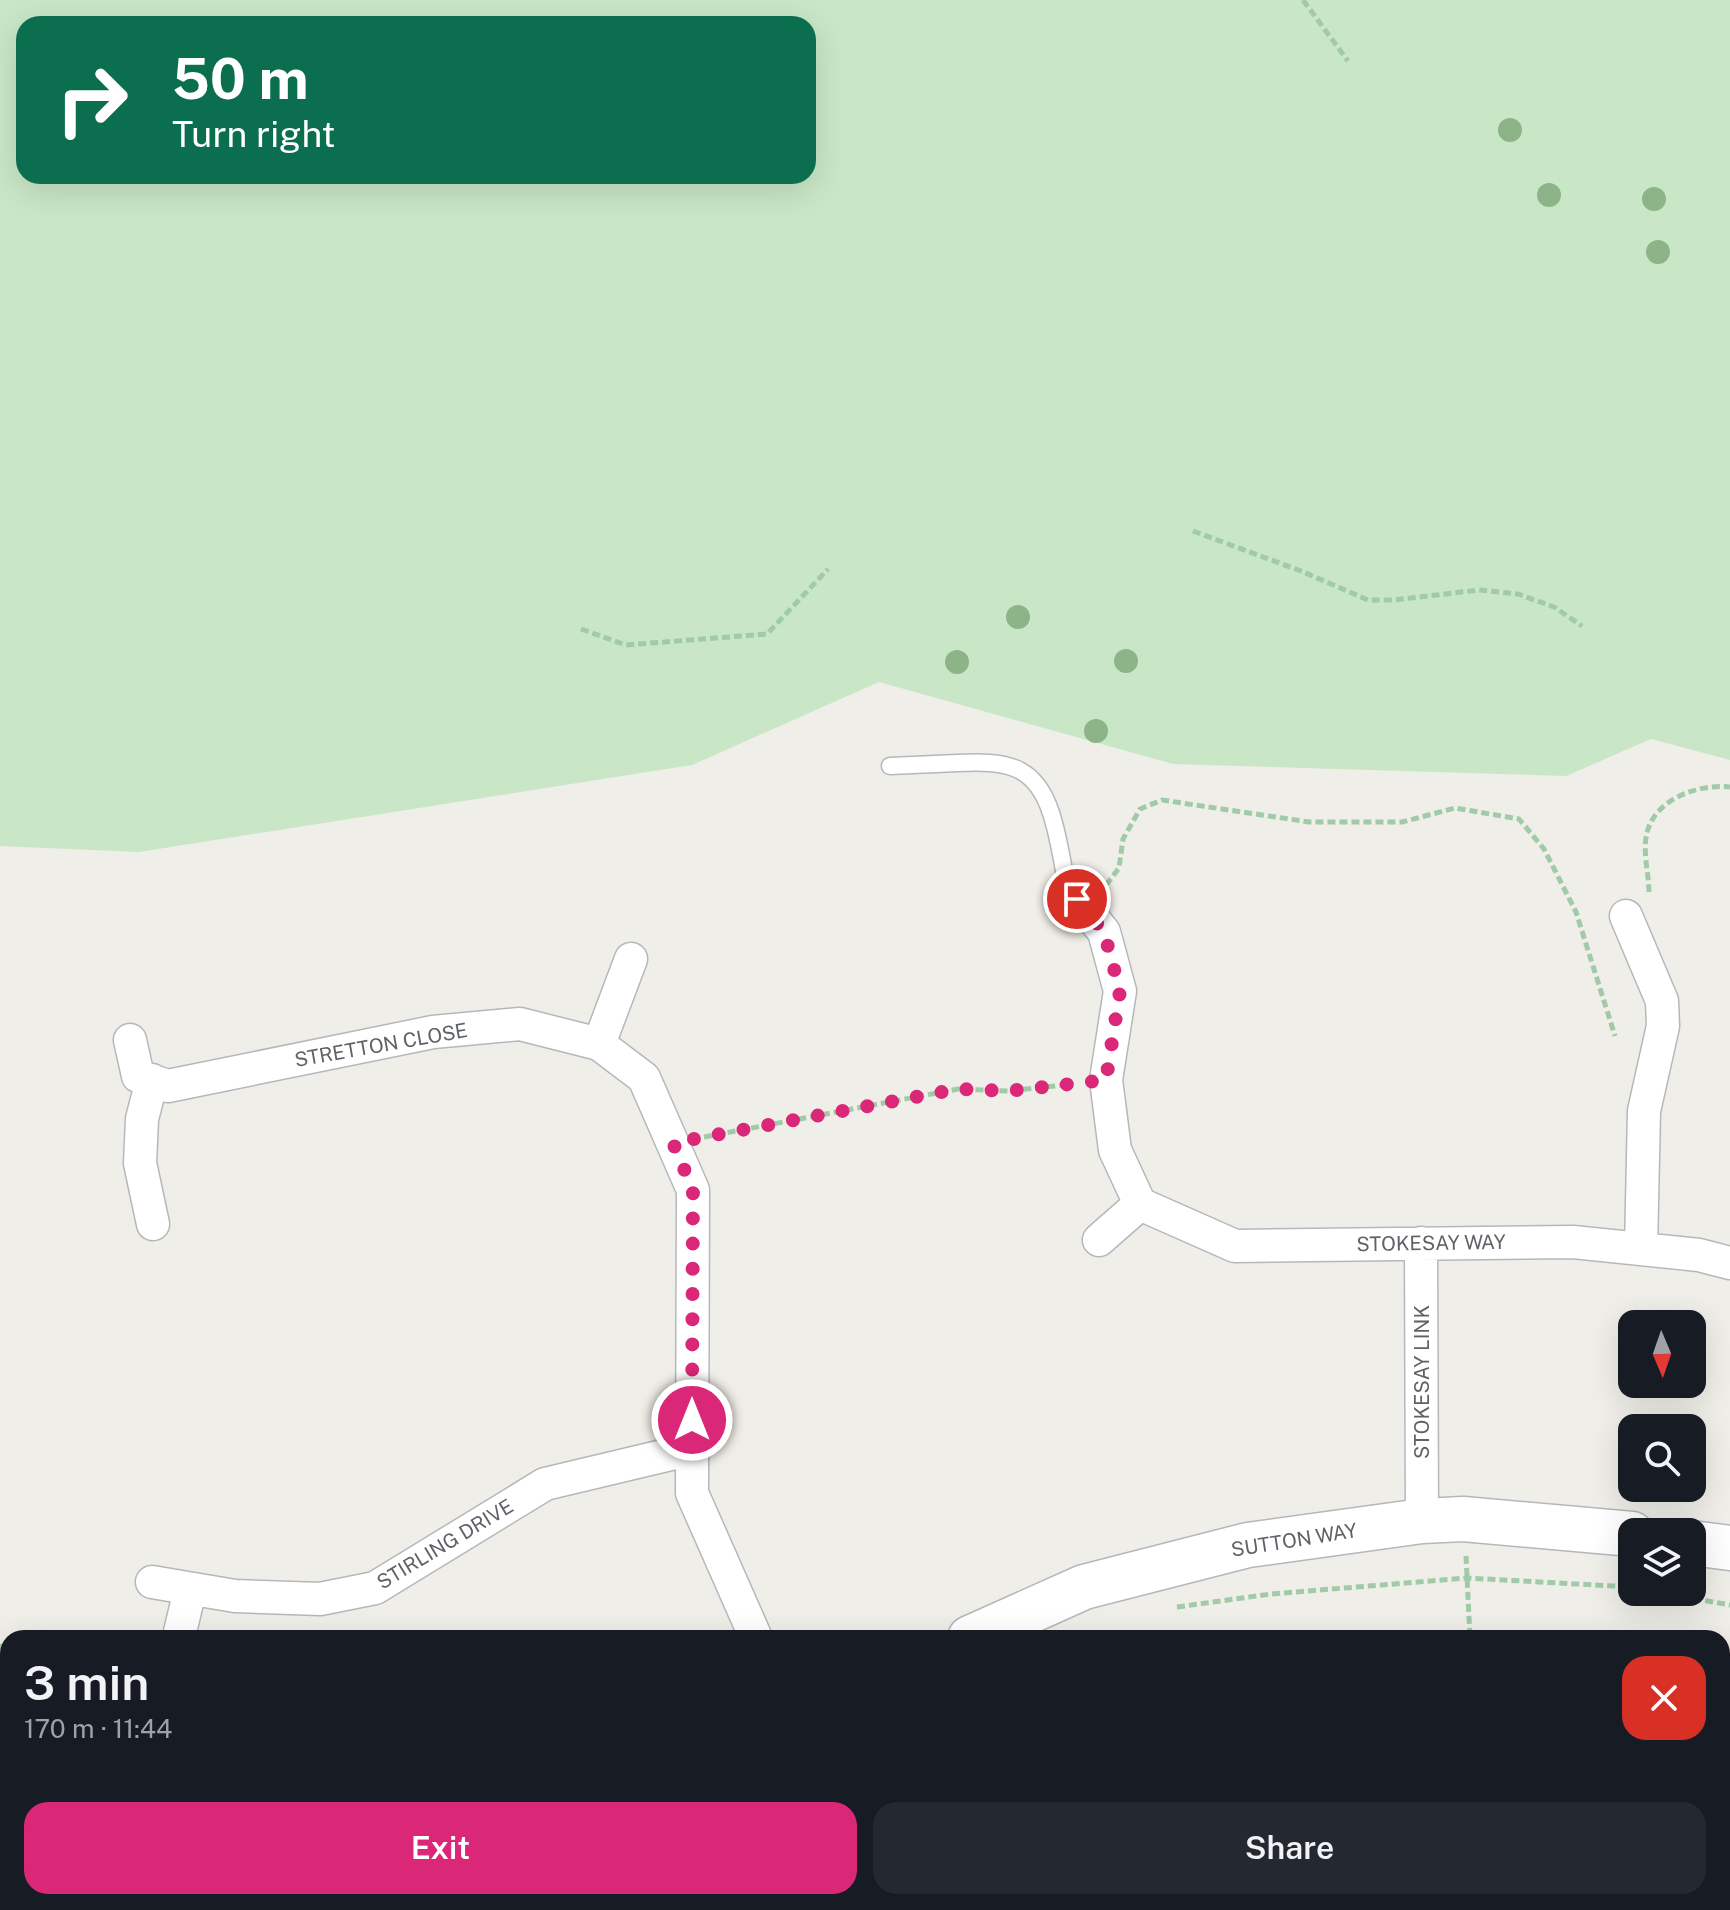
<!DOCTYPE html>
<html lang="en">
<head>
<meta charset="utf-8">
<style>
	body { margin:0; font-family:"Public Sans",sans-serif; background:#242831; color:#f1f3f6; height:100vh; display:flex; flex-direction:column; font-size:30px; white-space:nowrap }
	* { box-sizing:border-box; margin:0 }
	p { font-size:26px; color:#9ea1a6 }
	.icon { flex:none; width:44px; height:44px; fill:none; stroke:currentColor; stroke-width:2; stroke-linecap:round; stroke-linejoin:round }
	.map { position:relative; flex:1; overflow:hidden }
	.side { position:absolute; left:0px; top:1630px; width:1730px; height:280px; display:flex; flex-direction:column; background:#171b24; border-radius:24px 24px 0 0; box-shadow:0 8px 32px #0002 }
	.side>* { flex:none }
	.banner { position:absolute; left:16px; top:16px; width:800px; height:168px; border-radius:24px; box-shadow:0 8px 32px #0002; background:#0b6e4f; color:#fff; overflow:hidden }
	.needle { width:52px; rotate:178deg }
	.tools { position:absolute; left:1618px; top:1310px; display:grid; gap:16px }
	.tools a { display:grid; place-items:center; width:88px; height:88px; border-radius:16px; background:#171b24; box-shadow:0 8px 32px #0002; font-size:40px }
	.pin { position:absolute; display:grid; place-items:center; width:68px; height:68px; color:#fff; margin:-34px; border:4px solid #fff; border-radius:50%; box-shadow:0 2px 8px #0007 }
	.me { position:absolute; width:88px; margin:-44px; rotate:0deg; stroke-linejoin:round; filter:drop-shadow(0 0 6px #0008) }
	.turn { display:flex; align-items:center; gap:28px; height:168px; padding:0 24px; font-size:36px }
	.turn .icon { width:104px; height:104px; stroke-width:2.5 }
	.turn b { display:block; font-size:56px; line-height:68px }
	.round { display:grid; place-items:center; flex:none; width:84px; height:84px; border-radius:24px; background:#242831 }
	.head { display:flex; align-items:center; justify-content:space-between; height:136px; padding:0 24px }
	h1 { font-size:48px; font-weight:600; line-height:60px }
	.action { display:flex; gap:16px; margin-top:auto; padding:16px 24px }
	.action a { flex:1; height:92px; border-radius:24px; background:#db2777; color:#fff; font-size:32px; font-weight:600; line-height:92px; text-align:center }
	.action a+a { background:#242831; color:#f1f3f6 }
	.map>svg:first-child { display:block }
	.green { fill:#c9e7c6; fill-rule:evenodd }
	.building { fill:#ccc9c4; stroke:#d5cfc6; stroke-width:2 }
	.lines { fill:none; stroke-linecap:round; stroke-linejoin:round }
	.lane-casing { stroke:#b5b8bb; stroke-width:19 }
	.street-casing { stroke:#b5b8bb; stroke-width:35 }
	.secondary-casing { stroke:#b4b7bb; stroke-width:47 }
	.path { stroke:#a0caa8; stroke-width:5; stroke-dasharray:8 4; stroke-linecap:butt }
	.lane { stroke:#fff; stroke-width:16 }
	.street { stroke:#fff; stroke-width:32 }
	.secondary { stroke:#fff; stroke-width:44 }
	.tree { fill:#8db488 }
	.route { stroke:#db2777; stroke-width:14; stroke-dasharray:0 25.2 }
	.labels { text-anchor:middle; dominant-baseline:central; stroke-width:8; stroke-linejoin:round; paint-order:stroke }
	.street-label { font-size:20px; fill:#5f6367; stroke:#fff }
</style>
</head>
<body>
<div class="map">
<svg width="1730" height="1910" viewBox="0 0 1730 1910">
	<rect width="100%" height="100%" fill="#f0eee8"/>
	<path class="green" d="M0,0H1730V760L1651,739L1566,776L1173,764L879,682L692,765L139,852L0,846ZM24,24H808V176H24Z
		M0,1718L8,1764V1902H32L34,1910H0Z"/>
	<path class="building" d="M895,1902H969L970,1910H896Z
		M1275,1902H1321L1322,1910H1275Z"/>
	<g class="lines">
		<defs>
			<path id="lane" d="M890,766C913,765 936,764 958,763C1004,761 1035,763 1051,813C1059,837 1062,862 1067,886"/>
			<path id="street" d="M1067,886L1104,932L1120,991L1106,1080L1115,1150L1140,1204L1235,1246L1573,1242L1699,1255L1730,1263
				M1626,916L1662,1001L1663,1026L1644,1111L1641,1249
				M130,1040L138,1076L168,1086L433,1032L520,1024L599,1044L644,1078L693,1190L692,1493L756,1638
				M599,1044L631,959
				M152,1080L142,1119L140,1163L153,1224
				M1099,1240L1140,1204
				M1421,1243L1422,1521
				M152,1582L235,1596L320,1599L375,1588L545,1484L692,1449
				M180,1632L190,1590
				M1722,1795L1730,1798
				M1045,1902L1046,1910
				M1393,1910V1902"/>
			<path id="secondary" d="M1692,1543L1730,1548
				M970,1638L1084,1587L1248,1545L1422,1521L1463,1519L1632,1534
				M459,1910L473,1902"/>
		</defs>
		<use href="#lane" class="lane-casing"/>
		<use href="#street" class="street-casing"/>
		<use href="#secondary" class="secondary-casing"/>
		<path class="path" d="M1303,0L1348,61
			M1193,531L1301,571L1368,600H1394L1479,590L1518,594L1554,607L1582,626
			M581,629L626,645L767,634L828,569
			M1106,885L1119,868L1123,839L1140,809L1162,800L1309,822H1402L1455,808L1519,819L1544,849L1576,912L1615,1036
			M1649,892C1649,872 1640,845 1650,824C1663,796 1701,784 1730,787
			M704,1137L958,1089L1008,1091L1073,1084
			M1466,1556L1470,1638
			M1658,1592L1730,1605
			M1177,1607L1271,1594L1467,1578L1632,1587
			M0,1644L8,1693
			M46,1902L48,1910
			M198,1902L200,1910
			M587,1910L601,1902"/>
		<use href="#lane" class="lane"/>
		<use href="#street" class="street"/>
		<use href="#secondary" class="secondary"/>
	</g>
	<g class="tree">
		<circle cx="1510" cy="130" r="12"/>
		<circle cx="1549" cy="195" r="12"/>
		<circle cx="1654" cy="199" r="12"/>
		<circle cx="1658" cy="252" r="12"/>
		<circle cx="1018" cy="617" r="12"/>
		<circle cx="1126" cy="661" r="12"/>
		<circle cx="957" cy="662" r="12"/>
		<circle cx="1096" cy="731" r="12"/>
	</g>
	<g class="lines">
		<path class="route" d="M692,1420L693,1190L673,1143L958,1089L1008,1091L1106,1080L1120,991L1104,932L1077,899"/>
	</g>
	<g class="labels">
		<g class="street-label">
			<text transform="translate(381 1045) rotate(-10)">STRETTON CLOSE</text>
			<text transform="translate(1431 1243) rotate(-1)">STOKESAY WAY</text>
			<text transform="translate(1422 1382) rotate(-90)">STOKESAY LINK</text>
			<text transform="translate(1294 1540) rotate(-9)">SUTTON WAY</text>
			<text transform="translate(445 1544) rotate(-31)">STIRLING DRIVE</text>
		</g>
	</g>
</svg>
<div class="tools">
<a><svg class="needle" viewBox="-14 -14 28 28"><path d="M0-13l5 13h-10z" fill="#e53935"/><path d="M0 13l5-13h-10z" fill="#9ea1a6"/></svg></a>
<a><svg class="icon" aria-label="search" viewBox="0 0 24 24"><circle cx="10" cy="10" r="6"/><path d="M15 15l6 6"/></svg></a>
<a><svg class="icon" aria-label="layers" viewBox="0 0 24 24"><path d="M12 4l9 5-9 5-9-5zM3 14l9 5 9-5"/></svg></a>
</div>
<div class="pin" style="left:1077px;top:899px;background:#d93025"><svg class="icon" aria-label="arrive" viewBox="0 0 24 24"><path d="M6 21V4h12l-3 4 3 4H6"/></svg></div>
<svg class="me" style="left:692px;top:1420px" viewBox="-20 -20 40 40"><circle r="17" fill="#db2777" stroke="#fff" stroke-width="3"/><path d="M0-11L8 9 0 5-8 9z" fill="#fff"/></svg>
<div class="banner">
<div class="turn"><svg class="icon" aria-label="right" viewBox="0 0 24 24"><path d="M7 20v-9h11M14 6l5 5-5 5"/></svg><div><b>50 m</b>Turn right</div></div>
</div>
<section class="side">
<div class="head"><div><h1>3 min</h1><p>170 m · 11:44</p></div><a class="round" style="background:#d93025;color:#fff"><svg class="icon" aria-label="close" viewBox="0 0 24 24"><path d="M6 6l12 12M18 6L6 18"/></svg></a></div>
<div class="action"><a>Exit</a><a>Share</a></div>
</section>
</div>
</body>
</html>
